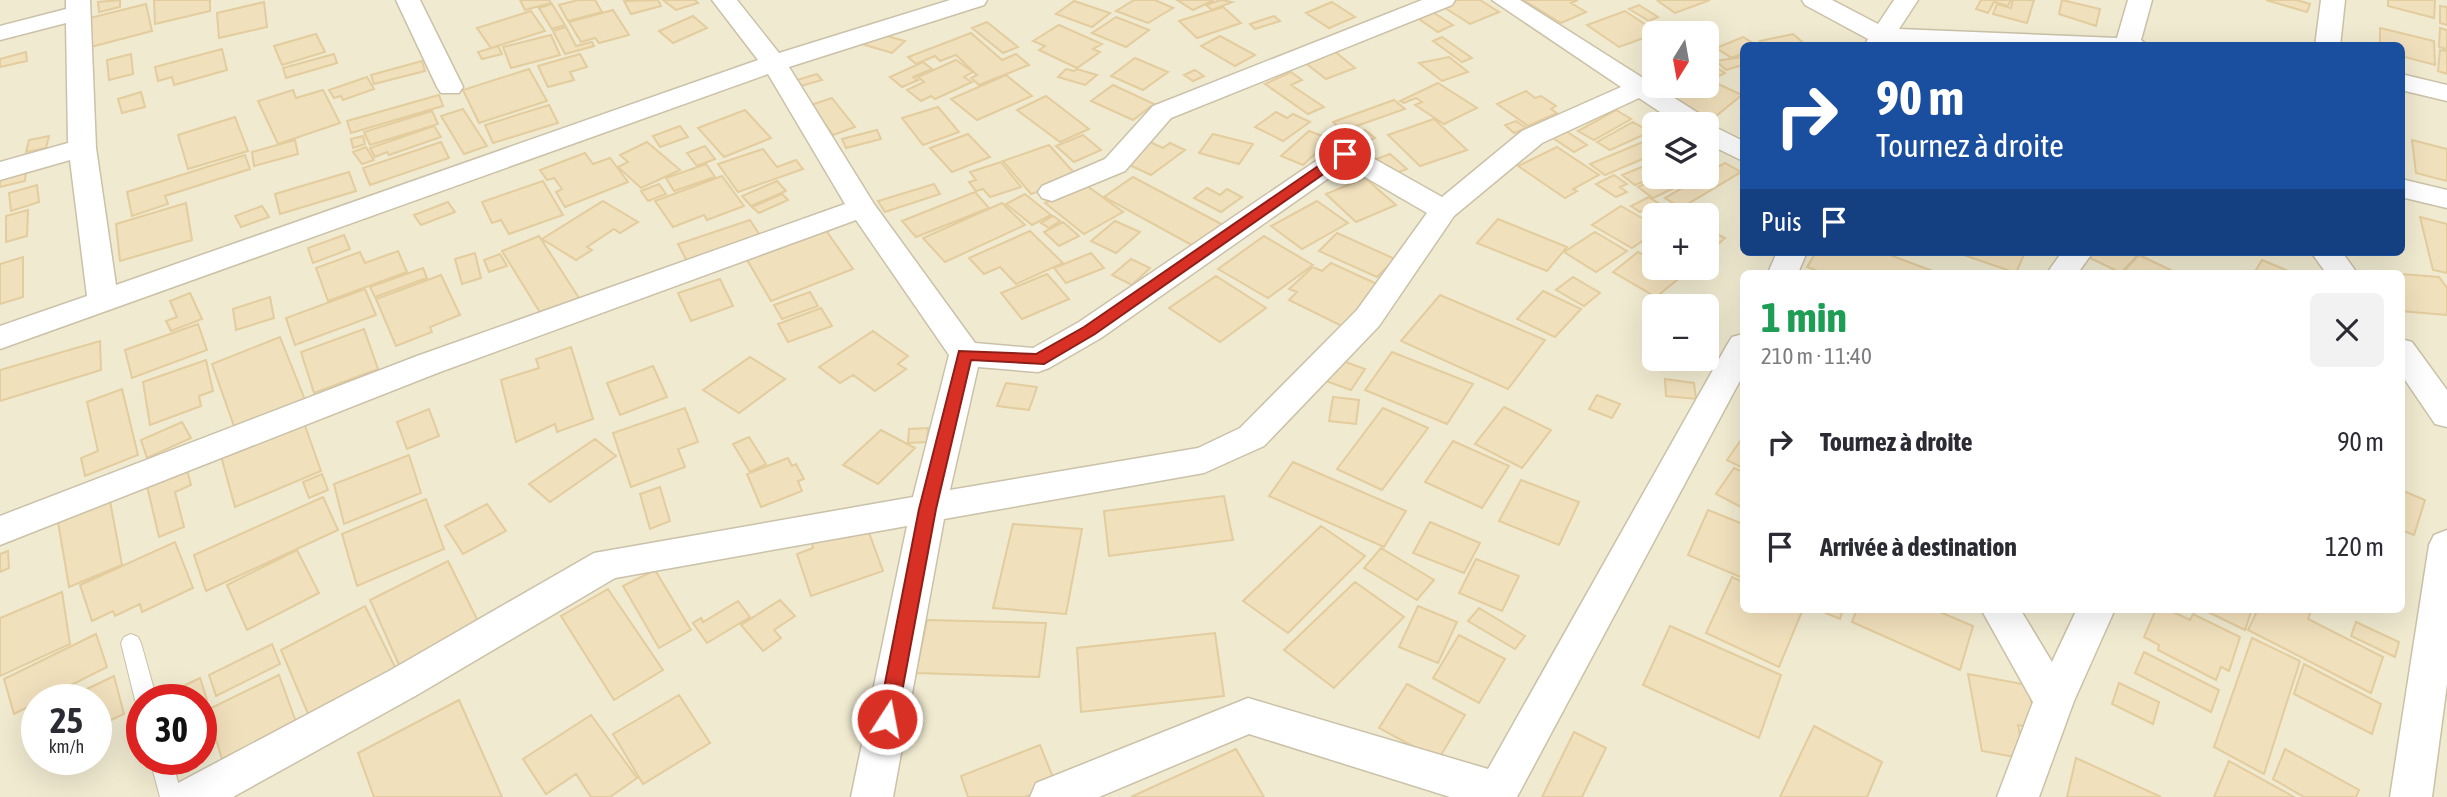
<!DOCTYPE html>
<html lang="fr">
<head>
<meta charset="utf-8">
<style>
	body { margin:0; font-family:"Asap Condensed",sans-serif; background:#f2f2f3; color:#2b2b33; height:100vh; display:flex; flex-direction:column; font-size:26px; white-space:nowrap }
	* { box-sizing:border-box; margin:0 }
	p { font-size:23px; color:#7c7c81 }
	.icon { flex:none; width:38px; height:38px; fill:none; stroke:currentColor; stroke-width:2; stroke-linecap:round; stroke-linejoin:round }
	.map { position:relative; flex:1; overflow:hidden }
	.panel { position:absolute; left:1740px; top:270px; width:665px; height:343px; display:flex; flex-direction:column; background:#fff; border-radius:10px; box-shadow:0 7px 28px #0002 }
	.panel>* { flex:none }
	.guide { position:absolute; left:1740px; top:42px; width:665px; height:214px; border-radius:10px; box-shadow:0 7px 28px #0002; background:#1a4fa0; color:#fff; overflow:hidden }
	.needle { width:46px; rotate:191deg }
	.tools { position:absolute; left:1642px; top:21px; display:grid; gap:14px }
	.tools a { display:grid; place-items:center; width:77px; height:77px; border-radius:10px; background:#fff; box-shadow:0 7px 28px #0002; font-size:35px }
	.speed { position:absolute; left:21px; top:684px; display:flex; gap:14px; font-size:35px; font-weight:700; text-align:center }
	.speed>* { display:grid; place-content:center; width:91px; height:91px; border-radius:50%; background:#fff; box-shadow:0 7px 28px #0002; line-height:1 }
	.speed small { font-size:18px; font-weight:400 }
	.speed .limit { border:10px solid #d22; background:#fff; color:#111 }
	.pin { position:absolute; display:grid; place-items:center; width:60px; height:60px; color:#fff; margin:-30px; border:4px solid #fff; border-radius:50%; box-shadow:0 2px 7px #0007 }
	.me { position:absolute; width:77px; margin:-38px; rotate:11deg; stroke-linejoin:round; filter:drop-shadow(0 0 5px #0008) }
	.turn { display:flex; align-items:center; gap:24px; height:147px; padding:0 21px; font-size:32px }
	.turn .icon { width:91px; height:91px; stroke-width:2.5 }
	.turn b { display:block; font-size:49px; line-height:60px }
	.then { display:flex; align-items:center; height:66px; padding:0 21px; background:#0003; gap:14px; font-size:26px }
	.round { display:grid; place-items:center; flex:none; width:74px; height:74px; border-radius:10px; background:#f2f2f3 }
	.headline { display:flex; align-items:center; justify-content:space-between; height:119px; padding:0 21px }
	h1 { font-size:42px; font-weight:700; line-height:52px; color:#1e9e55 }
	ul { padding:0; list-style:none }
	li { display:flex; align-items:center; gap:21px; height:105px; padding:0 21px }
	li div { flex:1 }
	li b { display:block; font-size:26px }
	li em { font-style:normal }
	.map>svg:first-child { display:block }
	.residential { fill:#f0ead0; fill-rule:evenodd }
	.building { fill:#f1e0bc; stroke:#e3cc9d; stroke-width:2 }
	.lines { fill:none; stroke-linecap:round; stroke-linejoin:round }
	.service-casing { stroke:#cac1a8; stroke-width:2 }
	.minor-casing { stroke:#cac1a8; stroke-width:3 }
	.service { fill:#fff; fill-rule:evenodd }
	.minor { fill:#fff; fill-rule:evenodd }
	.route { fill:#d93025; stroke:#8d1f18; stroke-width:2 }
</style>
</head>
<body>
<div class="map">
<svg width="2447" height="797" viewBox="0 0 2447 797">
	<rect width="100%" height="100%" fill="#fcf9e4"/>
	<path class="residential" d="M0,0H2447V797H0ZM1654,33H1706V86H1654ZM1743,46H2401V252H1743ZM1654,124H1706V177H1654ZM1654,215H1706V268H1654ZM1743,273H2401V609H1743ZM1654,306H1706V359H1654ZM37,700H96V760H37ZM142,700H201V760H142Z"/>
	<path class="building" d="M120,0V7L99,12L98,2Z
		M154,0H210V11L155,24Z
		M520,0H549L551,3L525,10Z
		M578,0H595L602,12L568,21L559,5Z
		M658,0L661,6L631,14L624,1Z
		M663,0H695L698,3L676,10Z
		M1134,0H1155L1173,8L1148,23L1116,11Z
		M1177,0H1214L1193,10Z
		M1221,0L1232,2L1212,10L1206,5Z
		M1456,0H1480L1499,12L1470,24L1442,6Z
		M1523,0H1578L1571,3L1586,12L1561,23Z
		M1661,0H1710L1675,13L1658,1Z
		M1981,0H2011L2008,6L1994,2L1988,13L1976,9Z
		M2013,0H2034L2027,23L1993,14L1997,4L2011,8Z
		M2062,0L2100,9L2096,26L2059,14Z
		M2266,0H2297L2310,4L2307,12Z
		M2388,0H2435L2434,18L2388,6Z
		M1074,1L1110,13L1092,27L1056,14Z
		M264,2L267,27L219,38L217,13Z
		M1332,2L1355,17L1329,28L1306,13Z
		M146,4L152,31L87,48L82,20Z
		M552,4L565,25L552,29L539,8Z
		M1639,5L1658,17L1649,21L1629,9Z
		M2440,6L2447,7V25L2440,23Z
		M1223,7L1241,23L1197,38L1179,21Z
		M613,10L629,35L599,43L595,38L581,42L569,22Z
		M531,11L545,31L491,48L477,28Z
		M1431,11L1453,25L1438,32L1416,17Z
		M1625,11L1658,33L1619,47L1587,25Z
		M693,16L707,28L673,43L659,31Z
		M1274,16L1280,21L1255,29L1250,24Z
		M1116,17L1149,30L1126,47L1092,33Z
		M987,22L1018,47L1003,53L972,28Z
		M1059,25L1102,44L1093,49L1100,52L1077,68L1039,50L1045,46L1033,41Z
		M1677,25L1689,33L1662,31Z
		M566,27L576,46L592,42L594,46L565,54L553,31Z
		M2380,28L2434,41L2435,65L2401,56V46H2380Z
		M2440,28L2447,30V49L2439,47Z
		M876,33L905,41L892,53L862,44Z
		M971,33L1002,60L1016,54L1029,65L979,85L971,78L977,75L956,55L940,61L935,56L916,64L908,57Z
		M316,34L325,52L282,65L274,46Z
		M1793,34L1807,46H1766L1760,41Z
		M551,35L560,55L511,68L503,47Z
		M1220,36L1255,55L1235,66L1201,46Z
		M1442,37L1472,58L1462,62L1433,41Z
		M1743,37L1758,46H1743V53L1732,58L1716,48Z
		M498,46L502,54L482,59L478,52Z
		M222,49L227,70L174,85L172,77L158,81L155,67Z
		M1333,50L1355,68L1326,79L1303,61Z
		M2440,50L2447,51V74L2438,71Z
		M26,52L27,61L0,67V59Z
		M131,54L133,74L109,80L107,60Z
		M334,54L337,63L286,78L283,68Z
		M580,54L587,67L570,72L574,80L548,87L538,66Z
		M1449,57L1468,72L1442,81L1419,63Z
		M1742,57L1743,65L1726,70L1716,61Z
		M1135,58L1168,72L1143,90L1111,76Z
		M956,60L973,72L964,77L972,82L935,99L931,96L921,101L907,90L924,82L918,77Z
		M422,61L425,71L374,84L371,75Z
		M923,62L932,69L913,77L918,80L902,87L890,77Z
		M1714,66L1725,73L1706,82V70Z
		M529,69L547,101L479,123L463,90Z
		M1066,69L1074,71L1077,69L1097,75L1085,85L1058,77Z
		M1195,70L1204,76L1193,81L1184,75Z
		M1291,72L1302,80L1291,85L1324,107L1308,114L1265,84Z
		M817,74L822,80L801,86L797,80Z
		M1006,75L1032,96L977,120L951,99Z
		M367,77L374,89L343,100L341,96L334,98L329,90Z
		M1714,82L1742,95L1711,120L1669,100L1688,86L1703,91Z
		M1438,83L1477,108L1444,124L1415,105L1422,102L1416,98L1404,103L1400,101Z
		M1113,85L1154,104L1133,120L1091,101Z
		M293,90L296,98L323,90L340,123L278,144L258,101Z
		M1526,91L1535,98L1541,96L1556,106L1551,109L1557,113L1528,126L1497,104Z
		M141,92L145,107L122,113L118,99Z
		M439,95L443,106L351,133L347,121Z
		M1046,96L1089,129L1060,142L1017,110Z
		M832,98L855,127L833,135L811,105Z
		M1394,100L1405,109L1342,131L1333,122Z
		M549,105L558,123L493,143L485,125Z
		M938,107L959,132L923,145L902,118Z
		M463,109L487,146L464,154L441,116Z
		M745,110L771,138L724,157L698,128Z
		M1616,110L1631,119L1594,140L1578,131Z
		M432,111L438,124L370,145L364,132Z
		M1276,112L1287,118L1293,114L1310,122L1283,141L1255,127Z
		M235,117L248,151L188,169L178,135Z
		M1434,119L1467,150L1420,166L1388,135Z
		M1516,121L1526,128L1514,133L1505,125Z
		M1633,122L1650,132L1610,150L1597,142Z
		M434,126L441,137L389,155L387,152L375,157L370,148Z
		M680,126L688,137L660,147L653,136Z
		M877,130L881,139L846,148L842,139Z
		M1365,130L1375,138L1354,147L1344,138Z
		M1309,131L1331,139L1303,165L1281,156Z
		M1566,131L1587,145L1574,152L1553,138Z
		M968,134L990,157L952,172L930,148Z
		M1213,134L1253,144L1239,164L1199,153Z
		M1083,135L1101,150L1074,162L1056,146Z
		M49,136L46,148L26,152L29,140Z
		M363,136L365,144L353,148L351,139Z
		M295,140L298,154L254,166L252,152Z
		M2412,140L2447,149V181L2416,173Z
		M441,142L449,158L370,185L363,168Z
		M647,142L680,170L641,188L618,167L628,162L620,155Z
		M1150,142L1163,148L1170,143L1185,150L1151,175L1123,162Z
		M1643,142L1654,150V154L1605,175L1590,164Z
		M1049,145L1078,177L1031,194L1003,161Z
		M705,146L715,159L697,166L687,153Z
		M366,147L374,160L362,164L353,152Z
		M1557,147L1599,175L1573,189L1577,191L1565,198L1518,166Z
		M763,149L777,167L796,160L803,169L738,192L718,164Z
		M585,153L593,164L610,158L628,182L565,207L556,192L562,189L554,178L547,180L540,170Z
		M1390,154L1407,169L1388,176L1371,161Z
		M245,155L250,169L165,196L168,204L132,216L127,192Z
		M1001,162L1021,187L990,197L983,189L976,191L969,182L976,180L970,172Z
		M1654,162V177L1635,185L1622,175Z
		M1725,163L1741,172L1681,208L1665,198Z
		M706,164L715,177L674,191L666,178Z
		M26,171L25,181L0,187V178Z
		M349,172L356,191L280,214L275,194Z
		M1614,175L1627,184L1620,187L1627,192L1616,197L1596,184Z
		M722,176L744,206L707,220L704,215L673,227L655,201Z
		M1133,177L1225,226L1197,248L1104,197Z
		M1660,177H1683L1689,181L1653,198L1638,187Z
		M1365,178L1396,205L1356,222L1326,194Z
		M543,181L563,215L509,234L501,220L492,223L482,202Z
		M777,181L786,191L751,206L742,196Z
		M1083,183L1123,212L1084,234L1045,203Z
		M659,184L666,194L648,201L641,191Z
		M934,184L940,194L885,212L878,201Z
		M37,185L39,202L11,211L9,193Z
		M1207,188L1220,195L1227,189L1242,197L1221,212L1194,198Z
		M975,192L989,208L916,237L902,221Z
		M782,194L788,200L759,213L752,207Z
		M1025,194L1051,215L1032,225L1006,204Z
		M1649,197L1658,203L1640,212L1631,206Z
		M603,201L638,222L620,233L614,229L587,247L592,250L576,260L542,239Z
		M1317,201L1348,223L1302,249L1271,226Z
		M448,202L455,212L421,225L414,215Z
		M186,203L192,240L120,261L116,224Z
		M1002,203L1025,225L945,262L923,238Z
		M262,206L269,217L241,227L235,216Z
		M1621,206L1654,225V233L1632,248L1592,225Z
		M28,210L27,236L6,242V216Z
		M1053,216L1060,221L1049,228L1041,223Z
		M2420,217L2447,224V273L2433,270Z
		M1498,219L1567,247L1547,271L1477,243Z
		M750,220L761,237L688,263L678,244Z
		M1115,221L1140,232L1116,253L1091,241Z
		M1063,222L1079,236L1059,246L1044,232Z
		M825,229L853,269L771,301L746,258Z
		M1706,229L1725,238L1706,255Z
		M1030,231L1063,263L1016,284L1000,267L984,274L969,258Z
		M1595,232L1627,251L1596,272L1564,252Z
		M1337,233L1395,259L1377,277L1319,251Z
		M344,235L350,249L313,263L308,248Z
		M539,236L579,298L541,314L502,251Z
		M1264,236L1313,265L1268,298L1218,269Z
		M398,251L407,272L328,301L316,268L360,252L365,263Z
		M1638,252L1654,260V268H1667L1682,276L1656,297L1613,272Z
		M1816,252H1882L1938,273H1823L1807,267Z
		M1955,252H2025L2016,273Z
		M2093,252H2129L2137,256L2121,273L2088,257Z
		M475,253L481,278L462,284L455,259Z
		M1091,253L1104,268L1066,283L1054,268Z
		M500,254L507,266L489,272L484,260Z
		M2139,255L2177,273H2122Z
		M23,257V297L0,304V264Z
		M1131,259L1150,268L1132,285L1112,275Z
		M2262,260L2293,273H2254Z
		M1331,263L1386,288L1348,329L1289,300L1297,292L1289,289L1313,267L1322,271Z
		M423,268L427,278L375,297L370,287Z
		M1047,274L1069,299L1022,319L1001,293Z
		M2401,274L2439,277L2447,288V315L2401,311Z
		M441,275L460,315L430,327L432,332L396,346L376,299Z
		M1216,276L1266,308L1220,342L1169,308Z
		M1573,277L1600,293L1584,306L1556,290Z
		M720,279L733,306L691,321L678,293Z
		M365,289L376,315L295,345L286,318Z
		M1543,291L1581,309L1555,337L1517,319Z
		M810,292L818,306L782,319L774,305Z
		M190,293L202,319L171,331L166,321L177,317L170,301Z
		M1440,295L1545,340L1508,389L1401,341Z
		M270,297L274,318L236,330L233,309Z
		M821,308L832,326L788,342L778,324Z
		M198,324L207,350L132,378L125,350Z
		M364,329L378,369L314,393L301,352Z
		M873,331L908,356L898,364L906,369L875,391L853,375L840,383L819,367Z
		M280,337L305,400L235,429L212,364Z
		M100,341L101,370L0,401V370Z
		M571,347L593,419L557,432L555,424L516,442L501,380L539,368L536,359Z
		M1392,352L1473,384L1447,424L1365,390Z
		M750,357L785,379L739,413L703,390Z
		M206,360L213,391L199,396L201,406L150,425L143,382Z
		M1340,360L1365,369L1351,390L1326,381Z
		M653,366L667,397L620,415L607,383Z
		M1665,379L1694,383L1696,399L1666,396Z
		M1006,383L1037,387L1029,410L997,406Z
		M122,389L138,455L85,476L81,458L98,451L87,402Z
		M1597,395L1620,404L1612,418L1589,409Z
		M1333,397L1359,400L1356,424L1329,421Z
		M1504,407L1551,430L1522,468L1475,444Z
		M685,408L698,442L678,449L685,467L631,487L613,433Z
		M1383,408L1428,428L1382,490L1337,469Z
		M429,409L439,436L407,449L397,422Z
		M182,422L191,438L147,458L141,440Z
		M304,423L321,471L235,507L221,456Z
		M928,428L927,442L908,443L909,429Z
		M881,430L915,448L878,484L843,465Z
		M749,437L766,464L750,472L733,444Z
		M1743,437V468L1727,460Z
		M595,439L616,456L550,502L529,484Z
		M1453,441L1509,466L1482,508L1425,482Z
		M409,455L421,493L344,524L334,484Z
		M788,458L792,466L796,464L804,479L798,481L802,491L761,507L747,474Z
		M1293,462L1406,511L1384,547L1269,496Z
		M1734,468L1743,472V508L1716,494Z
		M187,470L191,485L175,492L184,527L159,537L147,486Z
		M322,474L328,490L309,498L303,482Z
		M1521,480L1579,502L1559,545L1499,521Z
		M660,487L670,521L650,529L640,494Z
		M2401,490L2425,500L2414,535L2401,530Z
		M1224,496L1233,540L1109,556L1104,511Z
		M323,497L338,530L206,591L194,555Z
		M426,499L444,549L357,586L342,534Z
		M110,501L122,565L69,587L58,522Z
		M487,504L506,531L463,554L445,526Z
		M1708,510L1743,524V578L1688,555Z
		M1430,522L1480,543L1464,573L1413,553Z
		M1013,524L1082,529L1066,614L993,608Z
		M1321,526L1365,556L1288,633L1243,601Z
		M868,530L883,571L811,596L797,554L813,548L812,543L846,532L848,537Z
		M175,542L193,588L142,612L140,604L115,616L113,611L92,621L80,585Z
		M1381,548L1434,580L1417,600L1364,568Z
		M297,550L319,593L247,630L227,585Z
		M8,551L9,568L0,572V554Z
		M1476,559L1519,576L1502,611L1459,593Z
		M448,561L480,625L400,667L370,600Z
		M655,570L691,630L659,648L623,586Z
		M1732,577L1743,582V609H1803L1779,667L1706,633Z
		M1355,582L1404,617L1334,688L1284,650Z
		M608,589L663,670L614,700L561,616Z
		M62,592L70,644L0,676V618Z
		M780,600L795,616L774,630L781,638L763,651L741,625Z
		M738,601L750,617L707,643L693,623L701,618L703,622Z
		M365,606L396,669L309,716L281,650Z
		M1418,606L1457,622L1438,663L1399,647Z
		M1479,608L1525,636L1515,649L1468,621Z
		M1816,609H1843L1840,619Z
		M1857,609H1933L1973,626L1960,670L1852,622Z
		M2156,609H2167L2190,620L2193,614L2240,637L2229,671L2221,667L2216,680L2158,650L2159,645L2144,637Z
		M2202,609H2252L2245,630Z
		M2258,609H2308L2311,611L2308,619L2383,657L2371,693L2248,630Z
		M927,620L1046,623L1039,677L916,673Z
		M2356,622L2399,642L2395,657L2351,636Z
		M1670,626L1781,675L1759,738L1643,685Z
		M1215,633L1224,696L1081,712L1077,648Z
		M96,634L107,667L14,714L4,679Z
		M1459,635L1505,659L1479,703L1433,678Z
		M2252,638L2300,661L2264,774L2214,747Z
		M272,644L280,664L216,696L209,675Z
		M2144,652L2219,690L2211,712L2135,673Z
		M2304,664L2381,704L2372,734L2294,694Z
		M1968,674L2028,685L2037,729L2018,725L2025,759L1982,751Z
		M279,675L296,722L222,759L207,710Z
		M114,676L124,714L96,727V700H64Z
		M200,678L207,700L201,703V700H160V697Z
		M2119,683L2159,702L2153,724L2112,704Z
		M1407,684L1465,715L1438,760L1379,728Z
		M679,695L710,743L643,784L613,734Z
		M459,700L502,797H374L358,753Z
		M591,715L637,778L610,797H591L576,774L546,794L523,759Z
		M1814,726L1882,762L1867,797H1780Z
		M1574,732L1606,748L1582,797H1542Z
		M1040,745L1056,785L1025,797H968L961,776Z
		M1236,749L1264,797H1131Z
		M2285,749L2359,790L2356,797H2304L2273,779Z
		M2076,758L2161,797H2067Z
		M2229,761L2294,797H2214Z"/>
	<g class="lines">
		<defs>
			<path id="service" d="M131,634L138,637L141,643L157,700H142V708L135,700L121,643L124,637Z
				M150,760H172L182,797H160Z"/>
			<path id="minor" d="M66,0H90L96,148L116,285L758,60L712,0H737L779,53L950,0H987L984,5L789,67L874,204L975,343L1033,348L1079,322L1335,148L1345,146L1355,148L1442,197L1522,131L1621,87L1492,0H1520L1706,118L1709,124L1743,141V161L1706,143V124H1678L1639,98L1542,143L1454,216L1379,326L1264,446L1204,473L944,519L893,797H851L907,526L615,578L417,695L233,797H172L178,783L389,671L594,553L913,497L949,355L856,220L440,372L0,545V516L417,356L845,204L768,74L0,349V326L87,296L70,160L0,180V162L68,143L66,23L0,40V26L66,9ZM1346,166L1427,213L1357,310L1240,428L1198,448L950,490L978,367L1038,372L1049,368L1101,338Z
				M396,0H420L463,87L459,93H441L437,87Z
				M1422,0H1455L1452,5L1171,118L1125,171L1052,201L1042,198L1038,192L1042,186L1105,159L1153,106Z
				M1802,0H1832L1878,24L1894,0H1918L1899,29L2117,38L2128,0H2152L2141,40L2148,46H1864L1868,39L1805,5Z
				M2321,0H2345L2340,46H2315Z
				M2401,74L2447,85V101L2401,90Z
				M2401,179L2447,190V208L2401,197Z
				M1777,252H1807L1798,273H1768Z
				M2062,252H2093L2078,273H2047Z
				M2311,252H2342L2357,273H2326Z
				M1743,334V375L1517,797H1450L1249,734L1099,797H1030L1036,783L1248,698L1488,769L1727,345L1732,337Z
				M2401,339L2412,342L2447,390V427L2435,424L2401,374Z
				M2447,530V684L2432,797H2390L2429,545L2434,535Z
				M1981,609H2020L2052,662L2077,609H2115L2074,701L2039,797H1997L2033,702Z"/>
		</defs>
		<use href="#service" class="service-casing"/>
		<use href="#minor" class="minor-casing"/>
		<use href="#service" class="service"/>
		<use href="#minor" class="minor"/>
	</g>
	<path class="route" d="M1340,151L1352,154L1095,334L1044,364L971,360L936,509L897,719L894,725L887,727L880,725L878,719L919,509L959,351L1036,354L1084,327Z"/>
</svg>
<div class="tools">
<a><svg class="needle" viewBox="-14 -14 28 28"><path d="M0-13l5 13h-10z" fill="#e53935"/><path d="M0 13l5-13h-10z" fill="#7c7c81"/></svg></a>
<a><svg class="icon" aria-label="layers" viewBox="0 0 24 24"><path d="M12 4l9 5-9 5-9-5zM3 14l9 5 9-5"/></svg></a>
<a>+</a>
<a>−</a>
</div>
<div class="speed"><div>25<small>km/h</small></div><div class="limit">30</div></div>
<div class="pin" style="left:1345px;top:154px;background:#d93025"><svg class="icon" aria-label="arrive" viewBox="0 0 24 24"><path d="M6 21V4h12l-3 4 3 4H6"/></svg></div>
<svg class="me" style="left:887px;top:719px" viewBox="-20 -20 40 40"><circle r="17" fill="#d93025" stroke="#fff" stroke-width="3"/><path d="M0-11L8 9 0 5-8 9z" fill="#fff"/></svg>
<div class="guide">
<div class="turn"><svg class="icon" aria-label="right" viewBox="0 0 24 24"><path d="M7 20v-9h11M14 6l5 5-5 5"/></svg><div><b>90 m</b>Tournez à droite</div></div>
<div class="then">Puis<svg class="icon" aria-label="arrive" viewBox="0 0 24 24"><path d="M6 21V4h12l-3 4 3 4H6"/></svg></div>
</div>
<section class="panel">
<div class="headline"><div><h1>1 min</h1><p>210 m · 11:40</p></div><a class="round"><svg class="icon" aria-label="close" viewBox="0 0 24 24"><path d="M6 6l12 12M18 6L6 18"/></svg></a></div>
<ul>
<li><svg class="icon" aria-label="right" viewBox="0 0 24 24"><path d="M7 20v-9h11M14 6l5 5-5 5"/></svg><div><b>Tournez à droite</b></div><em>90 m</em></li>
<li><svg class="icon" aria-label="arrive" viewBox="0 0 24 24"><path d="M6 21V4h12l-3 4 3 4H6"/></svg><div><b>Arrivée à destination</b></div><em>120 m</em></li>
</ul>
</section>
</div>
</body>
</html>
